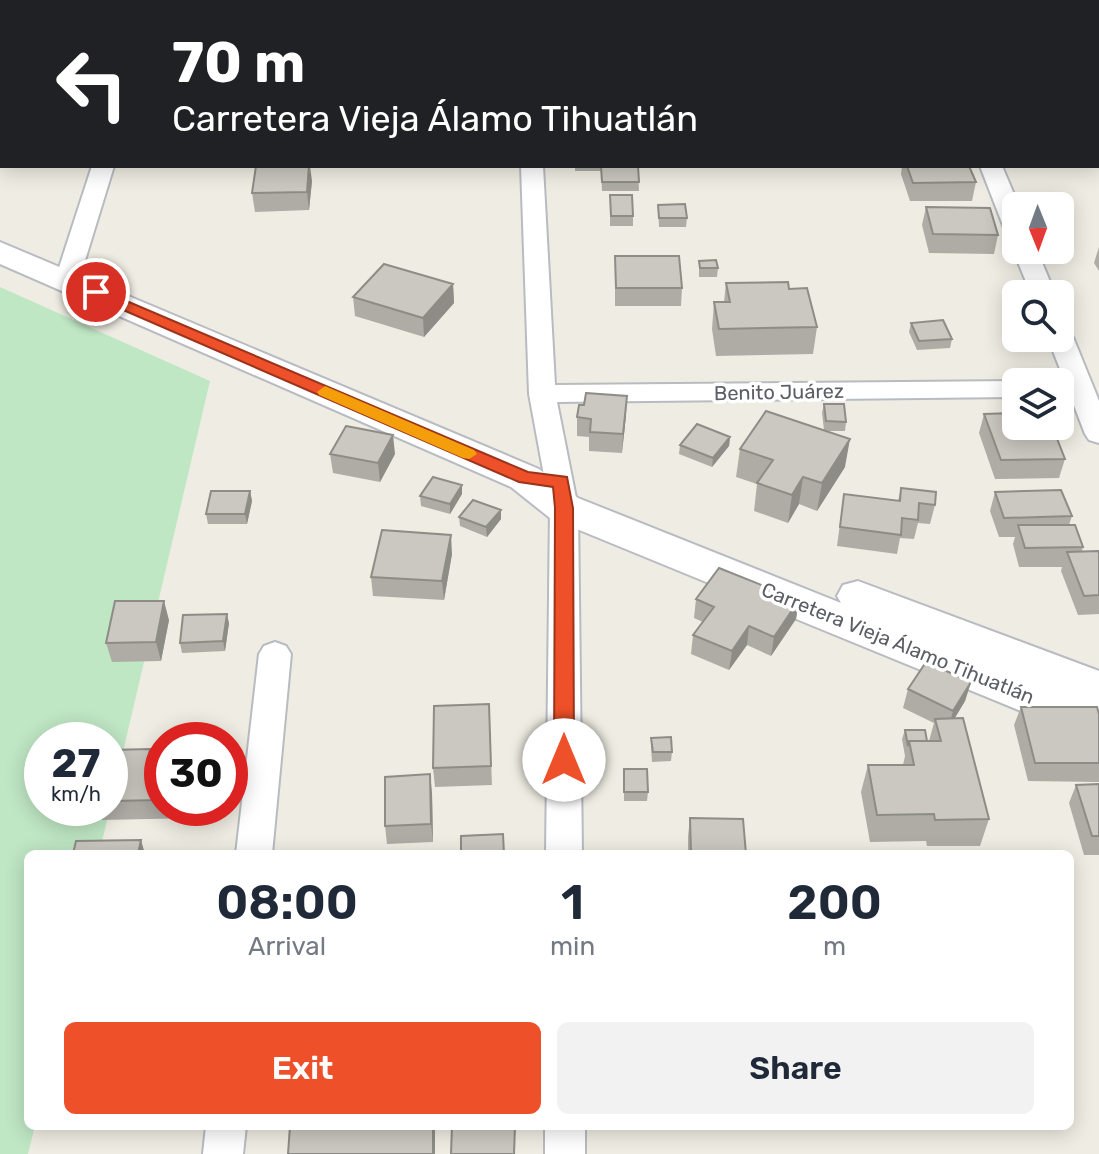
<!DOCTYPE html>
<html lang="en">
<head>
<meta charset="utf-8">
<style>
	body { margin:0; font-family:Rubik,sans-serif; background:#f2f2f3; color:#1f2937; height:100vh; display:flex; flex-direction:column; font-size:30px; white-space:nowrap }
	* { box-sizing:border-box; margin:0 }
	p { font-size:26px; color:#747a83 }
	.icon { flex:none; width:44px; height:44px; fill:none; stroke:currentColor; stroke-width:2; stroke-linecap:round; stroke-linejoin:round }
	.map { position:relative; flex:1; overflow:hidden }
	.side { position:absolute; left:24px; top:850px; width:1050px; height:280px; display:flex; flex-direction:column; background:#fff; border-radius:12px; box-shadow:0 4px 20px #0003 }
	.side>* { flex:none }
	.top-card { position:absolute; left:0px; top:0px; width:1100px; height:168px; box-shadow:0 4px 20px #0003; background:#202124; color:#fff; overflow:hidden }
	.needle { width:52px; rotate:179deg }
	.fabs { position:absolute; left:1002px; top:192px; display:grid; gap:16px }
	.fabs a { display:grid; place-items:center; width:72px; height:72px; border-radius:12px; background:#fff; box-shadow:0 4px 20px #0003; font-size:40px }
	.speed { position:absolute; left:24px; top:722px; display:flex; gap:16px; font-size:40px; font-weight:700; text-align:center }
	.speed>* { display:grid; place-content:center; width:104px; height:104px; border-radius:50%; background:#fff; box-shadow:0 4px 20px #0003; line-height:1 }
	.speed small { font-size:20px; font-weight:400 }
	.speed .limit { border:12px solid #d22; background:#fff; color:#111 }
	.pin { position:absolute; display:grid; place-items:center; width:68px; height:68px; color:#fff; margin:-34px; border:4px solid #fff; border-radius:50%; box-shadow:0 2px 8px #0007 }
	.me { position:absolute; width:88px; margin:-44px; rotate:0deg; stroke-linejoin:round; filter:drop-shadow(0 0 6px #0008) }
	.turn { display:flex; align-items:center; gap:28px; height:168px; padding:0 40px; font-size:36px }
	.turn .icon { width:104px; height:104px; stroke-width:2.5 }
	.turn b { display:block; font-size:56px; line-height:68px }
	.eta { display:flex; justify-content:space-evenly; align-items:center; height:136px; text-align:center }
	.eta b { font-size:48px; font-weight:600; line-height:56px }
	.button { display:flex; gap:16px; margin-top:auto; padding:16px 40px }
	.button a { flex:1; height:92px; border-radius:12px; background:#ee502a; color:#fff; font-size:32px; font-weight:600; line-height:92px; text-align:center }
	.button a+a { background:#f2f2f3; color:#1f2937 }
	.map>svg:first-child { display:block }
	.green { fill:#bfe7c4 }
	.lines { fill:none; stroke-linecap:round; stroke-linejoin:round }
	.minor-casing { stroke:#b8bbc0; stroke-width:4 }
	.secondary-casing { stroke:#b9bbc2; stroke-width:4 }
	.minor { fill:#fff; fill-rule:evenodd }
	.secondary { fill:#fff; fill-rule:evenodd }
	.wall { fill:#aeaca5 }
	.shaded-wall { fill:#8d8c86 }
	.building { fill:#cac8c0; stroke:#8d8c86; stroke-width:2 }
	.route { fill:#ee502a; stroke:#9b341b; stroke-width:2 }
	.slow { fill:#f59e0b }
	.labels { text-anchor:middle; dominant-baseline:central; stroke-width:7; stroke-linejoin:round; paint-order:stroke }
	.street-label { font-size:20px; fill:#5b5e65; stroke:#fff }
</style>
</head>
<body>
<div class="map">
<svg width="1099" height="1154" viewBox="0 0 1099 1154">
	<rect width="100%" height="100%" fill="#efede3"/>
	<path class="green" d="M0,287L210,381L110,807V740H42V808H110L99,854H28V1126H35L28,1154H0Z"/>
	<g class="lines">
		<defs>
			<path id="minor" d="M146,0H166L145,2Z
				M514,0H534V2H514Z
				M914,0H934L935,2H915Z
				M92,166H114L79,280L76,285H58L55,280Z
				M521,166H543L555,385L1016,381L1022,382H1016V397L557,402L578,508L582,854H546L550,508L529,394Z
				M980,166H1002L1019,206H1016V235L1008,233L1004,228Z
				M1016,246V250H1037L1055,294H1031L1013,250Z
				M1060,329L1069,331L1073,337L1099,401V443L1089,440L1085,434L1048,338H1060Z
				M275,642L286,646L291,654L272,854H236L259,654L264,646Z
				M206,1126H246L243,1154H203Z
				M545,1126H585V1154H545Z"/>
			<path id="secondary" d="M0,242L539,469L578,498L841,603L837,596L843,585L858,581L1099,671V743L550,518L511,487L0,264Z"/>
		</defs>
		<use href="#minor" class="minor-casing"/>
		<use href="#secondary" class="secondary-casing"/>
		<use href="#minor" class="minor"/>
		<use href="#secondary" class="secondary"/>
	</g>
	<path class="wall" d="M403,0H438L403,1Z
		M836,0H883V2H836Z
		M964,0H1047L1046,2H964Z
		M575,166H638L639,191H602L601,171H575Z
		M902,166H969L976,182L972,201H910L901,174Z
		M312,181L309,210L255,212L252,193Z
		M610,195L633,216V226H610Z
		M658,205L687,218L686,227H659Z
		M926,207L998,235L994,254L929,253L922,225Z
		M1099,247V271L1094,263Z
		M615,256L682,288L681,306H615Z
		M699,261L718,268L717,277H699Z
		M726,283L789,289L817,327L813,354L716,356L712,329L714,302H724Z
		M453,284L454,303L424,337L355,316L353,297Z
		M911,323L952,339L950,348L917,350L909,332Z
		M824,404L846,422L845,431H825L845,467L817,511L799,504L788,523L754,511L757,484L736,477L740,449L824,430L822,413Z
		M984,414L1065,459L1059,478L995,479L979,433Z
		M626,415L622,453L589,451V437L577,436V417Z
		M730,437L729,446L712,467L679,454L680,445Z
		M330,454H395L380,482L333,473Z
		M462,485V494L450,514L421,506L420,496Z
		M901,488L935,505L930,524L918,523L914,539L900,538L897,554L837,546L844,494L898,501Z
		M250,491L252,501L247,524H208L206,514Z
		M995,492L1072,516L1069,525L1083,547L1082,551H1099V614L1078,615L1061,571L1062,567H1019L1013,544L1015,537H999L990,511Z
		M501,510V519L487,537L460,526L459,517Z
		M452,554L444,600L373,596L371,577Z
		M696,599L799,600L796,619L771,656L747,645L729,670L691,654L693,635L703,622L694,618Z
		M169,620L161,661L112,662L106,643Z
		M229,623L225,651L182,653L180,643Z
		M971,682L965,701L955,718L989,819L980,846H927L926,841L870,842L861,792L868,765H903L905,756L902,739L905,730L929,741L934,723L903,708L908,689Z
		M489,704L492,785L435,787L433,768Z
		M1021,707L1099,714V782L1028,781L1014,725Z
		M651,738L672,752L671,761L652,762L651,747Z
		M150,749L153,759H162V808H198L197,818L102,820L97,808H110V750Z
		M624,769L648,792L647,801H624Z
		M1099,784V855H1084L1069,803L1076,785Z
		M432,793L433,842L387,844L385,826Z
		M690,818L746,854H688V836Z"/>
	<path class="shaded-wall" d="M310,166L312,181L309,210L307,192Z
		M453,284L454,303L424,337L423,318Z
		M627,396L626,415L622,453L623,434Z
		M393,435L395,454L380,482L378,463Z
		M730,437L729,446L712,467L713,458Z
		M850,439L845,467L817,511L822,483Z
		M803,477L799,504L788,523L792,495Z
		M462,485V494L450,514V504Z
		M250,491L252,501L247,524L245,514Z
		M501,510V519L487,537L486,527Z
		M451,535L452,554L444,600L442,581Z
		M799,600L796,619L771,656L774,637Z
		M164,601L169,620L161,661L156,642Z
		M227,614L229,623L225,651L223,641Z
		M749,626L747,645L729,670L732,651Z
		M971,682L965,701L948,729L953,711Z
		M430,774L432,793L433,842L431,824Z
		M141,840L145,854H138Z
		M433,1126H435V1154H433Z"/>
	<path class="building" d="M440,0H484V2H440Z
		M584,0H628L629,2H584Z
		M735,0H768L769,2H736Z
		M970,0H998L999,2H971Z
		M256,166H309L307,192L252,193Z
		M601,166H638L639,182H602Z
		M907,166H969L976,182L913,183Z
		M610,195H632L633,216H611Z
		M685,204L687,218H659L658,205Z
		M926,207L990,208L998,235L933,234Z
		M615,256H679L682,288H616Z
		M716,260L718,268H700L699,261Z
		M384,264L453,284L423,318L353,297Z
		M788,282L789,289L807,288L817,327L719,329L714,302H730L726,283Z
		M943,320L952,339L919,341L911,323Z
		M586,393L627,396L623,434L590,432L591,419L577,417L579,405H584Z
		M824,404H844L846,422L826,421Z
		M766,411L850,439L822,483L803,477L792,495L757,483L773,460L740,449Z
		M1016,413V426H1052L1065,459L1001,460L984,414Z
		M697,424L730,437L713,458L680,445Z
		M346,426L393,435L378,463L330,454Z
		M433,477L462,485L450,504L420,496Z
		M901,488L936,492L935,505L919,503L918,520L902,518L901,535L840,527L844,494L900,501Z
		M1061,490L1072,516L1004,518L995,492Z
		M211,491H250L245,514H206Z
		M473,500L501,510L486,527L459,517Z
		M1018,525H1075L1083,547L1025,548Z
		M382,530L451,535L442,581L371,577Z
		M1099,551V595L1084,596L1067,552Z
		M719,568L799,600L774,637L749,626L732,651L693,635L714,607L696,599Z
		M115,601H164L156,642L106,643Z
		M227,614L223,641L180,643L183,615Z
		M926,662L971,682L953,711L908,689Z
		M489,704L491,766L433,768L434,706Z
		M1021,707H1097L1099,714V763H1035Z
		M963,718L989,819L935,820L934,814L877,815L868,765H914L909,741H941L935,719Z
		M905,730H925L927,741H909L908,746Z
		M671,737L672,752H653L651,738Z
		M150,749L148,759H162V800L110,801V750Z
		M624,769H647L648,792H624Z
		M430,774L431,824L385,826V777Z
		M1099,784V836H1092L1076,785Z
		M690,818L743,819L746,854H691Z
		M503,834L504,854H461V836Z
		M141,840L138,854H73L76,841Z
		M290,1126H433V1154H288Z
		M452,1126H515L514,1154H451Z"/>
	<path class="route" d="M96,288L528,472L567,477L573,508L574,760L571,765H557L554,760L555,508L553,487L519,482L91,296V289Z"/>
	<path class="slow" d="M325,386L474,450L477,454L469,459L463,458L319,395L317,392Z"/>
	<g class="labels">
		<g class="street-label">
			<text transform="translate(779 392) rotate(-1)">Benito Juárez</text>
			<text transform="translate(898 643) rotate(22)">Carretera Vieja Álamo Tihuatlán</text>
		</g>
	</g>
</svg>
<div class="fabs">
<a><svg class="needle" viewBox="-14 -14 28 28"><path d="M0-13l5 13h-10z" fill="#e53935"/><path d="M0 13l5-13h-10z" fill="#747a83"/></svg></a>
<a><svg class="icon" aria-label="search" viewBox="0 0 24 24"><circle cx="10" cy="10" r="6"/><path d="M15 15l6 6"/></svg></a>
<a><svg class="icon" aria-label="layers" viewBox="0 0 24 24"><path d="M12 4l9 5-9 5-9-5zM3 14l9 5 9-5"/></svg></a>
</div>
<div class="speed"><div>27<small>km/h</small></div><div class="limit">30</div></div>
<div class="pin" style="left:96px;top:292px;background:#d93025"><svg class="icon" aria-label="arrive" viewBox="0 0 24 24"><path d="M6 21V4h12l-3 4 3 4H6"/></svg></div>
<svg class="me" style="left:564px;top:760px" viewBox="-20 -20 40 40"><circle r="19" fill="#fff"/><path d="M0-13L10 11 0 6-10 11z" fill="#ee502a"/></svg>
<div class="top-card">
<div class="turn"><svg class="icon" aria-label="left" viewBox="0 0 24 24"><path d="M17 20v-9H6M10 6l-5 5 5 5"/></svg><div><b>70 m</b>Carretera Vieja Álamo Tihuatlán</div></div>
</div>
<section class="side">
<div class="eta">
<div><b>08:00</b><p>Arrival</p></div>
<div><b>1</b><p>min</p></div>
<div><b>200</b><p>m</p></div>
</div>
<div class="button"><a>Exit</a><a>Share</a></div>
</section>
</div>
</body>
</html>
